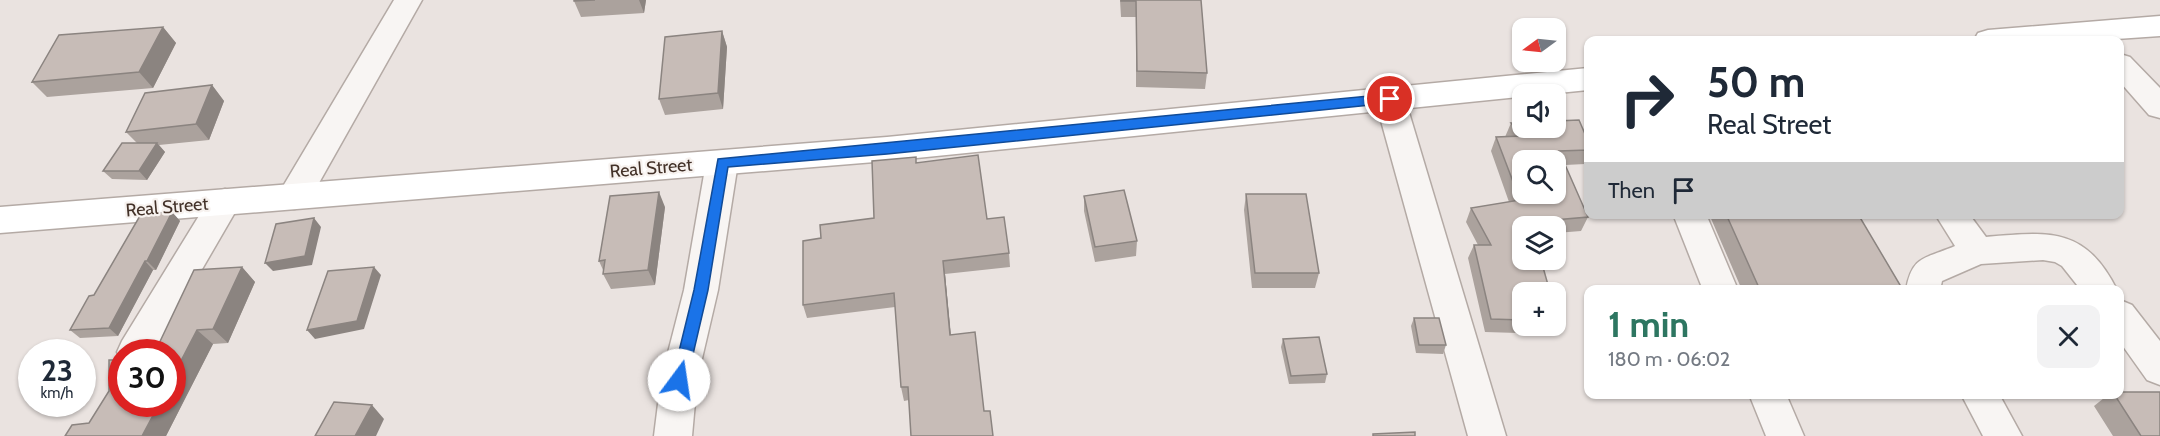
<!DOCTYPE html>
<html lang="en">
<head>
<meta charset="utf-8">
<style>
	body { margin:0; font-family:Cabin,sans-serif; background:#f2f2f3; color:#1f2937; height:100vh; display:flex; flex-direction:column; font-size:22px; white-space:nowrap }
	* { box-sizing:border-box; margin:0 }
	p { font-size:20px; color:#747a83 }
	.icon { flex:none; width:33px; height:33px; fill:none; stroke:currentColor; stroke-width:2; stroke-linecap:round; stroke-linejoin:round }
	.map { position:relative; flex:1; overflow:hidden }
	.sheet { position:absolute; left:1584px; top:285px; width:540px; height:114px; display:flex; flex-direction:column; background:#fff; border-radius:12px; box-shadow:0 2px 4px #0004 }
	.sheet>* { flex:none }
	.guide { position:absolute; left:1584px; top:36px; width:540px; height:183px; border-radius:12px; box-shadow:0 2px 4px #0004; background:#fff; color:#1f2937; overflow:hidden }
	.needle { width:39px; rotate:255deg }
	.buttons { position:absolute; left:1512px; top:18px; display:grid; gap:12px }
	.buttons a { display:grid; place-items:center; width:54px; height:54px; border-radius:12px; background:#fff; box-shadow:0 2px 4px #0004; font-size:30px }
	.speed { position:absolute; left:18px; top:339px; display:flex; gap:12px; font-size:30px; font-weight:700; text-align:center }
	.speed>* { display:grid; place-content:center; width:78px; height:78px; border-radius:50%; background:#fff; box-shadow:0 2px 4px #0004; line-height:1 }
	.speed small { font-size:15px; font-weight:400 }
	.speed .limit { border:9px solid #d22; background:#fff; color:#111 }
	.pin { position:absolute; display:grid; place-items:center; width:51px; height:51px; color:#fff; margin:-26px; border:3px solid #fff; border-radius:50%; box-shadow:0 2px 6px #0007 }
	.me { position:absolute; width:66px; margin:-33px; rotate:14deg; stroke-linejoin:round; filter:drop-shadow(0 0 4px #0008) }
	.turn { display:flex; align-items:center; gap:21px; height:126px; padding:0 24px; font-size:27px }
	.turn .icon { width:78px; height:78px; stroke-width:2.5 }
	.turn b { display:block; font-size:42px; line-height:51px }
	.then { display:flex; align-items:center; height:57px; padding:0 24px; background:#0003; gap:12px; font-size:22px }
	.round { display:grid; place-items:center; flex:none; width:63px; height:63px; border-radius:12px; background:#f2f2f3 }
	.summary { display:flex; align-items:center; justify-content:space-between; height:102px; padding:0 24px }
	h1 { font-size:36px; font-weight:700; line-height:45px; color:#2d7661 }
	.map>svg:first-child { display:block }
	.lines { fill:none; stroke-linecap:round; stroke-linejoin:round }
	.minor-casing { stroke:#b4aaa5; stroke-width:3 }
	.secondary-casing { stroke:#b4aaa5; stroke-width:3 }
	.minor { fill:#f8f5f3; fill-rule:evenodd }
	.secondary { fill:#fff; fill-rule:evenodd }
	.wall { fill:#aba29d }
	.shaded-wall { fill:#8b8480 }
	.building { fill:#c7bcb7; stroke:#8b8480; stroke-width:1.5; fill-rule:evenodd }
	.route { fill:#1a73e8; stroke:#114b97; stroke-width:1.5 }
	.labels { text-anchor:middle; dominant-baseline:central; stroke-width:4.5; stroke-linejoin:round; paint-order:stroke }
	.street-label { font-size:18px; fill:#423128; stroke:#f7f2ef }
</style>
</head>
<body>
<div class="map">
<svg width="2160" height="436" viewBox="0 0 2160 436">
	<rect width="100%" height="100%" fill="#eae3e0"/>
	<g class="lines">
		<defs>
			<path id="minor" d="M394,0H422L306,206L294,209L282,206L278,197L282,188Z
				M2120,54L2130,57L2160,88V118L2149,115L2120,82Z
				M1390,88L1401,91L1405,99L1506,436H1468L1375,99L1379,91Z
				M722,151L733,155L738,163L718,290L697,380L692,436H654L661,380L684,290L706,163L711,155Z
				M225,189L237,193L241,202L154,352H122V361L117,352L122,341L213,193Z
				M1673,214H1706L1738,290H1703Z
				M1935,214H1969L1986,237C2048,232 2085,226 2117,290H2081L2062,266L2055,262L2043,260L1981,264L1942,281L1940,290H1906C1912,255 1925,259 1955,246Z
				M2120,300L2132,305L2160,341V385L2147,380L2120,342Z
				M1749,394H1786L1804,436H1766Z
				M1961,394H1999L2022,436H1983Z"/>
			<path id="secondary" d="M2160,16V36L2102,40H1974L1978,33L1988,30Z
				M1588,68V90L887,161L0,233V207L887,137Z"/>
		</defs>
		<use href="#minor" class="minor-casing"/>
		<use href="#secondary" class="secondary-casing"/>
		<use href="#minor" class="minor"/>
		<use href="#secondary" class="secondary"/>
	</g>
	<path class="wall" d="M574,0H646L644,13L581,17L574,1Z
		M1120,0H1201L1207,73L1205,89L1136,87V17H1121Z
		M163,27L176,43L153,88L47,97L32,82Z
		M722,31L727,47L723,109L665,115L659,99Z
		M212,85L224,101L209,140L159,145L165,152L147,180L112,179L103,171L137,143L126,132Z
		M1511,123L1588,141V158L1585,164L1565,165L1588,217L1581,231L1556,233V226H1522V326H1555L1551,334L1485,332L1468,258L1474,245H1478L1466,222L1471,208L1509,202L1491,151L1496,137H1505Z
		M917,162L987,219L1009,253L1010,267L945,274L951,335L984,411L993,436L909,400L904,401L901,387L895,307L807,318L803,305L821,238L874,218Z
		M1246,194L1319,273L1315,288H1252L1244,210Z
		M1084,196L1137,241L1136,256L1095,262L1084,211Z
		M665,207L655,285L611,289L603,274V270L599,261Z
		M172,212L180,221L156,270H153L118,336L80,338L70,330Z
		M1709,214H1858L1903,290H1742Z
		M242,267L255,282L228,343L213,344L166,436H65L89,423L109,391L122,404L172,352Z
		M1414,318L1446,345L1443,354L1416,353L1411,326Z
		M1283,339L1327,374L1325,383L1289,384L1281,347Z
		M2109,394H2120L2160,436H2113L2094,406Z"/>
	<path class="shaded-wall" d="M639,0H646L644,13Z
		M163,27L176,43L153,88L139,72Z
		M722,31L727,47L723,109L718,93Z
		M212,85L224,101L209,140L196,124Z
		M157,143L165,152L147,180L139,171Z
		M659,192L665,207L655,285L648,270Z
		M172,212L180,221L156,270L147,261Z
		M314,218L321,227L312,265L273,271L265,263Z
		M145,261L153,270L118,336L109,328Z
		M943,261L945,274L952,349L950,335Z
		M242,267L255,282L228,343L213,329Z
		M374,267L381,275L364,329L315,339L307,330Z
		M197,330L213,344L166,436H142L159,404H172V378Z
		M372,405L384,419L376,436H355Z"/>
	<path class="building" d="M574,0H595L574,1Z
		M1121,0H1201L1207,73L1137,71L1136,1H1121Z
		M163,27L139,72L32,82L59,35Z
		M722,31L718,93L659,99L665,37Z
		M212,85L196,124L126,132L145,93Z
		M1579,120L1588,141V150L1559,151L1588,217L1531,222L1532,226H1522V260H1541L1550,292H1522V320L1491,319L1474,245H1491L1471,208L1520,200L1496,137L1521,136L1511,123H1522V128H1556V121ZM1522,160H1556V194H1522Z
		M122,143H157L139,171H103Z
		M978,155L987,219L1004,217L1009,253L943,261L950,335L975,332L984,411H990L993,436H911L908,387H901L894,293L803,305V241L821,238L820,225L874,218L872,161L916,157V163Z
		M1124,190L1137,241L1095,247L1084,196Z
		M659,192L648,270L603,274L605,260L599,261L610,196Z
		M1246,194H1306L1319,273H1255Z
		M172,212L147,261H145L109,328L70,330L89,296L94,295L141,214Z
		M1726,214H1858L1903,290H1760Z
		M314,218L305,256L265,263L276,224Z
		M242,267L213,329L197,330L172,378V352H155L194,270Z
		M374,267L357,321L307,330L328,271Z
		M1414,318H1439L1446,345H1419Z
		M1319,337L1327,374L1291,376L1283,339Z
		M109,360H122V404H159L142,436H65L72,425L89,423L109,391Z
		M2120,392H2160V436H2141L2114,394H2120Z
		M334,402L372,405L355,436H315Z
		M1415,432V436H1373V434Z"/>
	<path class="route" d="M1390,94L1396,99L1390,103L887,154L728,167L708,290L687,380L685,384L679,386L674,384L672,380L694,290L718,159Z"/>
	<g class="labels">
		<g class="street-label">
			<text transform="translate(651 168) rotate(-5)">Real Street</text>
			<text transform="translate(167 207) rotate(-5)">Real Street</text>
		</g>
	</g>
</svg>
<div class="buttons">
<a><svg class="needle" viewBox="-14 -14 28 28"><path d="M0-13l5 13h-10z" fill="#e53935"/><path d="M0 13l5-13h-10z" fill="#747a83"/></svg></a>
<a><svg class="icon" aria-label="sound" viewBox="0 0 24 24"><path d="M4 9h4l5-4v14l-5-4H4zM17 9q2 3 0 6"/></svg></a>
<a><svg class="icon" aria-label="search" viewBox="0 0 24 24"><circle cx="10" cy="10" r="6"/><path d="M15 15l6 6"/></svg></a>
<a><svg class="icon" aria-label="layers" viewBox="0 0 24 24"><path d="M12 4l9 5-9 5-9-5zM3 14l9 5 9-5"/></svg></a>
<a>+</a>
</div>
<div class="speed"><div>23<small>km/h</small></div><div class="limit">30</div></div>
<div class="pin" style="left:1390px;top:99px;background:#d93025"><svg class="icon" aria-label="arrive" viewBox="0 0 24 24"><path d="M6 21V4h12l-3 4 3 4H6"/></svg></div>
<svg class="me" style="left:679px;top:380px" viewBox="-20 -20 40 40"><circle r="19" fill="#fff"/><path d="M0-13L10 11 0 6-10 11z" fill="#1a73e8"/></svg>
<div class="guide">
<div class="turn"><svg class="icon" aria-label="right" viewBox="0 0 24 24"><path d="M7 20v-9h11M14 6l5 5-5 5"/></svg><div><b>50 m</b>Real Street</div></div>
<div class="then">Then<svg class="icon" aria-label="arrive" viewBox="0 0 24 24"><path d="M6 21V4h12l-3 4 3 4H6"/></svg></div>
</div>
<section class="sheet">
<div class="summary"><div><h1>1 min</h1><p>180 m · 06:02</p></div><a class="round"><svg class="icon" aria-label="close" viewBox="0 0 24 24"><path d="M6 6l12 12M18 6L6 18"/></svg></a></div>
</section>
</div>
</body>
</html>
